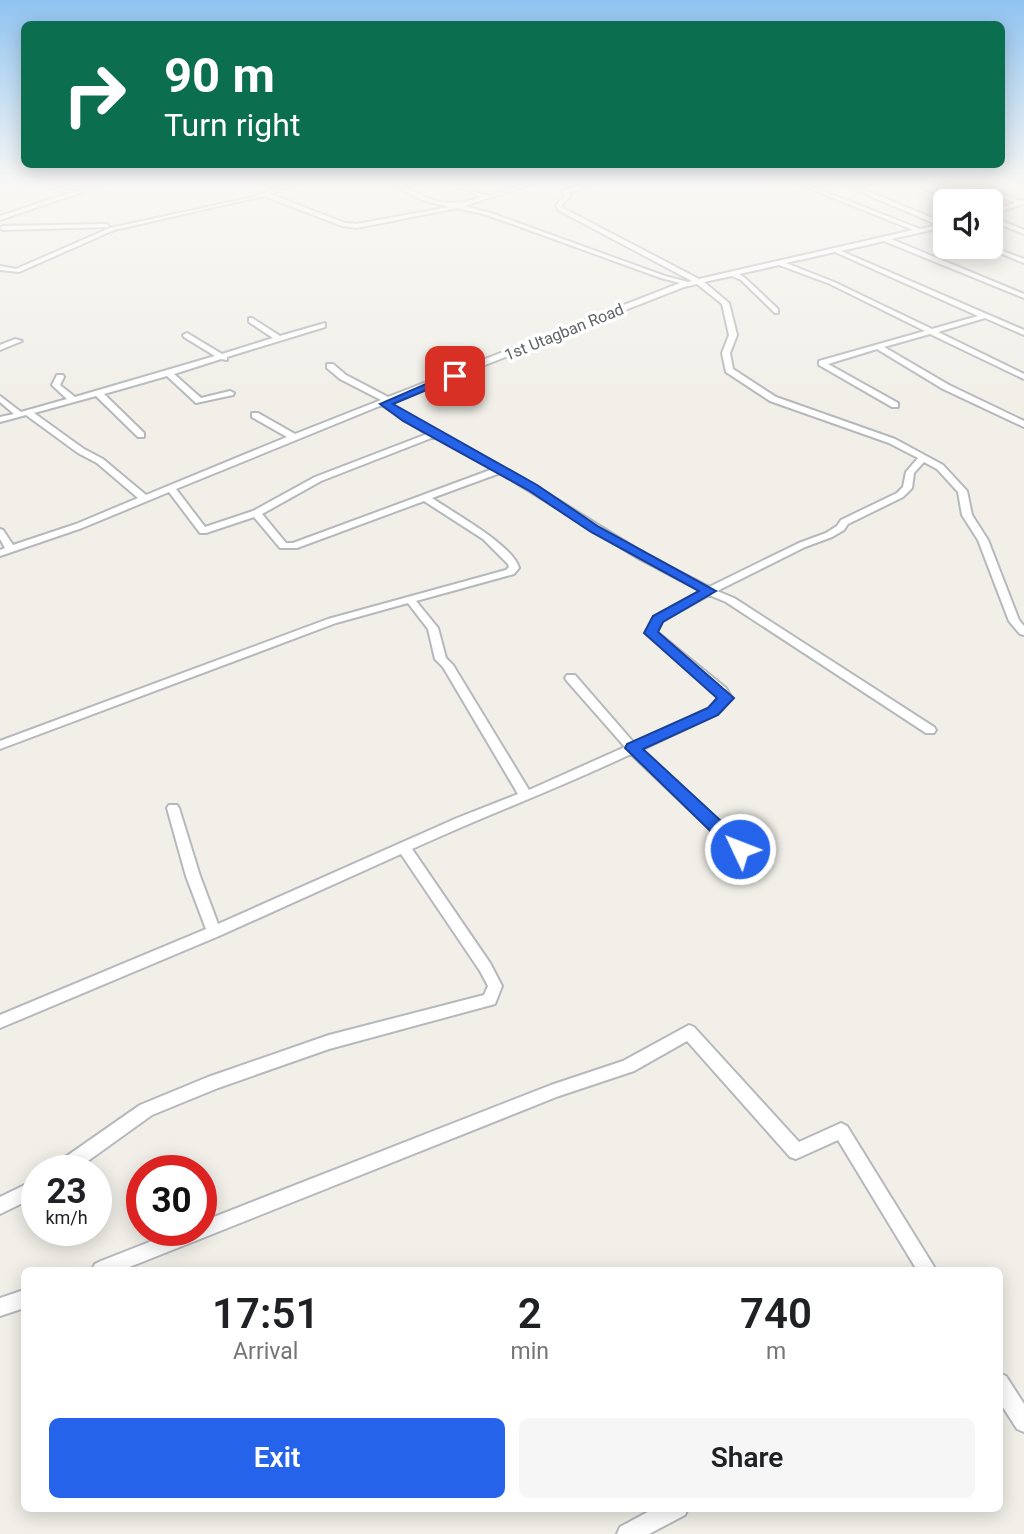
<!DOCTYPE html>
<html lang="en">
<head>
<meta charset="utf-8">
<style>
	body { margin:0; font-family:Roboto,sans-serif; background:#f6f6f6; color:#202124; height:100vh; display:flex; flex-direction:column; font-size:26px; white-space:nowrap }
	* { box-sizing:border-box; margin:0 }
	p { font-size:23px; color:#757577 }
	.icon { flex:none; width:38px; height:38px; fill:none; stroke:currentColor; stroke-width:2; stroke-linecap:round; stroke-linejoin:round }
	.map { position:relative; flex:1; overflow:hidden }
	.drawer { position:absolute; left:21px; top:1267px; width:982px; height:245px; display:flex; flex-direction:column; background:#fff; border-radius:10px; box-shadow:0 4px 18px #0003 }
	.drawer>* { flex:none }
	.hud { position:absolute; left:21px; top:21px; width:984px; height:147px; border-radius:10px; box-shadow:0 4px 18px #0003; background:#0b6e4f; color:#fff; overflow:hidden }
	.controls { position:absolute; left:933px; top:189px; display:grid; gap:14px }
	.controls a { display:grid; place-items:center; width:70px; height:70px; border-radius:10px; background:#fff; box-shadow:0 4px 18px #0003; font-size:35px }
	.speed { position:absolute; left:21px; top:1155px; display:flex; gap:14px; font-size:35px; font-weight:700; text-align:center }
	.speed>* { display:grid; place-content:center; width:91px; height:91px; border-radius:50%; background:#fff; box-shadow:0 4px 18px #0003; line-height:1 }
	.speed small { font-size:18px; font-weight:400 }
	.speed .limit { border:10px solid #d22; background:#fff; color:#111 }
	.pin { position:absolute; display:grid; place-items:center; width:60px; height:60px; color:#fff; margin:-30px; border-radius:14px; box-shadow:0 4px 10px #0006 }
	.me { position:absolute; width:77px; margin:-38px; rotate:313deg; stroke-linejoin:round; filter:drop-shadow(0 0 5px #0008) }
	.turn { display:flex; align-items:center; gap:24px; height:147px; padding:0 28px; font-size:32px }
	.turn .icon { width:91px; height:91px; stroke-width:2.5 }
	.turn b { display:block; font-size:49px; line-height:60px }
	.eta { display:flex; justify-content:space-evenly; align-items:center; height:119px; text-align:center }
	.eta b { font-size:42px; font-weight:600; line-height:49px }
	.action { display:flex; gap:14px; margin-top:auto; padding:14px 28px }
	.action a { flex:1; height:80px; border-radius:10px; background:#2563eb; color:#fff; font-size:28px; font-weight:600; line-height:80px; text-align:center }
	.action a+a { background:#f6f6f6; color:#202124 }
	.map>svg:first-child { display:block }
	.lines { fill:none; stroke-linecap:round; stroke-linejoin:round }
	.minor-casing { stroke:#b5b8bc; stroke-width:4 }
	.minor { fill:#fff; fill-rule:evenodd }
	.route { fill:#2563eb; stroke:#184099; stroke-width:2 }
	.labels { text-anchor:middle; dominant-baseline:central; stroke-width:7; stroke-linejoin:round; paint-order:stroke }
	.far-street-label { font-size:16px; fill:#5f6368; stroke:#fff }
</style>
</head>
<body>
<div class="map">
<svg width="1024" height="1534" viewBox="0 0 1024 1534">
	<rect width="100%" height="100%" fill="#f1efe8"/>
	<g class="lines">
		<defs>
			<path id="minor" d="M41,184C53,184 65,192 76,191C86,190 94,184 105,184L0,220V216L69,193Z
				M287,184H295L270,194L345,223L357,224L449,207L422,200L391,184C403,184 412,191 422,196C445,206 459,204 482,197L452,184C465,184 477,196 489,195C504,194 517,184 533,184L464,206L491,213L665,276L688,282L692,281L558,210L556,205L565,196L562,191L586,184H595L568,193L571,196L562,205L563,208L699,279L913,230L798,184H806L920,229L938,225L842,184H850L945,223V227L891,239L1024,294V298L884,241L841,251L1024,330V335L985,318L938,332L1024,374V379L930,334L884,347L949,385L1024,421V427L943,389L877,349L828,364L898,403V407H892L819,365V361L925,331L830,284L779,265L739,274L745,278L778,309V313H775L741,280L732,276L704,282L729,303L737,335L730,353L733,369L776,397L895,439L943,465L967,491L972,515L988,540L1019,620L1024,626V635L1020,634L1009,621L978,540L962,515L958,492L937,469L924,462L914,473L912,488L903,497L848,524L844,530L832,537L805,547L717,591L734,598L934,727L936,730L934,733H926L726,602L709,595L662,621L657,632L726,688L732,698L717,714L641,750L744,846L746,849L744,852H734L631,754C559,788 484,816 412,849L490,963L502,986L495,1004L329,1049L218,1088L152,1115L74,1171H52L54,1165L140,1105L208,1077L329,1035L484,995L488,986L480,971L401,854L219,936L0,1028V1015L206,929L186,876L167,808L169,805H177L179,808L200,876L218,924L457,818L518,794L443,667L435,659L428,629L408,603L336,623L0,749V741L328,619L506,570L509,567L508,564L483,539L424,501L297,548H280L254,517L206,533H200L169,492L82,528L0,556V550L5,548L0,539V529L3,530L13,545L76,524L138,498L97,463L78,453L26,415L0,422V417L14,414L0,402V396L21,412L67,399L52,385L57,375H63L64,377L60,385L75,397L215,356L184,337L183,335L187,333L222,354L273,338L249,322V318H252L280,336L325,323V327L227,357V360L221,359L174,374L201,398L230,391L234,393L233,395L196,403L167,376L104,394L144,433V437H138L96,396L34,413L84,449L103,459L146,495L287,437L252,417V413H258L295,434L381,400L340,379L327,368V364H333L346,375L388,397L680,283L661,278L487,215L457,208L357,228L342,226L264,196L114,230L19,272L0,270V266L16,269L110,228L253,197ZM835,252L978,316L932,329L834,282L786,263ZM697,284L722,304L729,335L722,353L726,372L770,401L889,443L918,458L906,472L903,487L897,493L841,520L837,526L826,533L799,543L709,587L645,554L537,487L391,404L393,401L684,287ZM382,405L427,434L315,477L253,511L205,527L176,489ZM434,437L493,469L293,543H286L262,514L321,481ZM500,473L638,558L701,591L654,617L646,633L718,693L720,697L709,708L634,743L575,675H567L565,678L567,681L625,747L529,790L453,665L446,658L438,628L416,601L514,574L519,568C513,545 452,512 432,498Z
				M915,184H923L959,201H952Z
				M969,184H977L1021,201L1024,200V204L990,215V211L1015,203Z
				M990,216L1024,230V234L990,220Z
				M107,224L109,227L3,230L0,228L3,226Z
				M990,246L1024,259V263L985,247Z
				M15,339L22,341L0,350V345Z
				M689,1025L694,1027L799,1142L841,1123L847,1126L936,1270H917L838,1140L796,1159L790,1157L687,1041L634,1071L559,1096L122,1270H92L95,1264L101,1261L180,1230H201V1222L551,1085L623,1061Z
				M37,1179V1196L0,1214V1197Z
				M24,1290V1308L0,1316V1298Z
				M999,1373L1006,1376L1024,1404V1432L1017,1429L999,1401Z
				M655,1508H688L685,1515L649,1534H617L620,1527Z"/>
		</defs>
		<use href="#minor" class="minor-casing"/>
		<use href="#minor" class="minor"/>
	</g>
	<linearGradient id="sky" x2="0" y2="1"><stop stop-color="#8fc3f1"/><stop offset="0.46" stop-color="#f9f8f5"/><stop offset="1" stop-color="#f9f8f5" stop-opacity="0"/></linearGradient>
	<rect width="1024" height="399" fill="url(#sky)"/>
	<path class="route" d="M451,373L460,376L393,404L537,485L599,527L716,591L663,622L658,632L734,698L718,715L643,749L746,844L748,849L746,853H733L625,748L627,744L708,708L717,698L644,633L653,616L699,591L591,532L528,490L403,421L380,404Z"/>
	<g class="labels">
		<g class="far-street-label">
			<text transform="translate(564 332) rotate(-22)">1st Utagban Road</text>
		</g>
	</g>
</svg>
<div class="controls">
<a><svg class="icon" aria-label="sound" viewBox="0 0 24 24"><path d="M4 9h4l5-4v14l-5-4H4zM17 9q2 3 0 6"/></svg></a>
</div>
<div class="speed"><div>23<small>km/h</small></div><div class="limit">30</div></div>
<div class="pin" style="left:455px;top:376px;background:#d93025"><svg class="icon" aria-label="arrive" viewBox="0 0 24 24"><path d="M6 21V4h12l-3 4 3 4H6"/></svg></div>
<svg class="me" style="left:740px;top:849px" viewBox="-20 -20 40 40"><circle r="17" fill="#2563eb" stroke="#fff" stroke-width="3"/><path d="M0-11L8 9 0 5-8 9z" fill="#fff"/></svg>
<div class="hud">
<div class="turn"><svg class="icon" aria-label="right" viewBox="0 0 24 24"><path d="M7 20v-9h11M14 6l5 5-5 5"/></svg><div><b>90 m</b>Turn right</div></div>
</div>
<section class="drawer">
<div class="eta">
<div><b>17:51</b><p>Arrival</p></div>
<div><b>2</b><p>min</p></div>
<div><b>740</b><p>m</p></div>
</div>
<div class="action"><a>Exit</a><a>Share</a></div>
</section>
</div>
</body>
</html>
